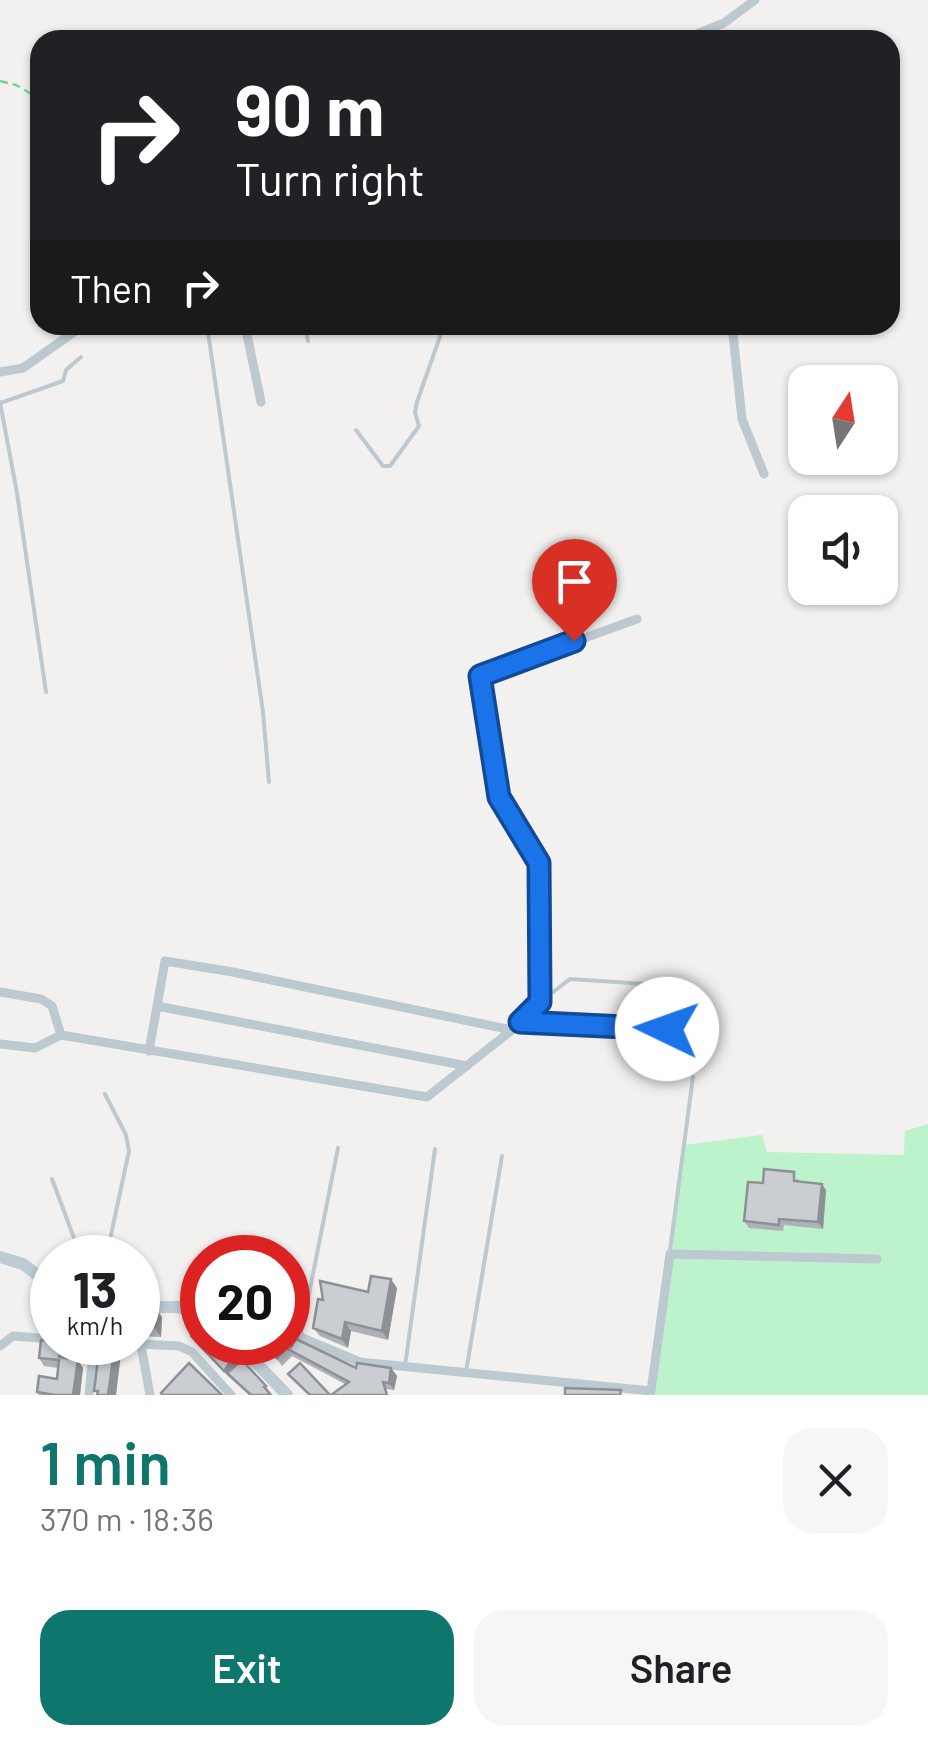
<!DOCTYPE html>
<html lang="en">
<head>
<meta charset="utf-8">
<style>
	body { margin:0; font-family:Barlow,sans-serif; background:#f6f6f6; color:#202124; height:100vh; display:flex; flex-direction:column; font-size:38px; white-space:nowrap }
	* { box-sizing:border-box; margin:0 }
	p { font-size:32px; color:#757577 }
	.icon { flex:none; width:55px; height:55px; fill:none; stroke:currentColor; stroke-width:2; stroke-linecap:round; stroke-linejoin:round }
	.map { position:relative; height:1395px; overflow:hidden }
	.sheet { display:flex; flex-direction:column; background:#fff; flex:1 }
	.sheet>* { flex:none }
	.top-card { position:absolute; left:30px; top:30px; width:870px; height:305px; border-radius:30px; box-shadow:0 2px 8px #0004; background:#202124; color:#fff; overflow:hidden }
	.needle { width:65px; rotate:12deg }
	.tools { position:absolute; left:788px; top:365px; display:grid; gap:20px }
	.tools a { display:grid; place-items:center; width:110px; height:110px; border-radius:20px; background:#fff; box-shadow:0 2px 8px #0004; font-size:50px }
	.speed { position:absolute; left:30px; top:1235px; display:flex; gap:20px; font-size:50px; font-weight:700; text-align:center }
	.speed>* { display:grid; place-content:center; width:130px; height:130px; border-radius:50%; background:#fff; box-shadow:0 2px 8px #0004; line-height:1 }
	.speed small { font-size:25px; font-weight:400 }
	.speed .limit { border:15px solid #d22; background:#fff; color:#111 }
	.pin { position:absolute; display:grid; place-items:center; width:85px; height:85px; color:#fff; margin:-102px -42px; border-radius:50% 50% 50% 0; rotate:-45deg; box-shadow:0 0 10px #0007 }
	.pin .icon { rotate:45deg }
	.me { position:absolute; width:110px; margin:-55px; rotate:273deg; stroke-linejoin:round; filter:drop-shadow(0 0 8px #0008) }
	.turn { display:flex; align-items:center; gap:35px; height:210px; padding:0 40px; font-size:45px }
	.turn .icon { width:130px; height:130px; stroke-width:2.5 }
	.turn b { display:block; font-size:70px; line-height:85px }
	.then { display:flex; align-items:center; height:95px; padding:0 40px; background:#0003; gap:20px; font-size:38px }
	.round { display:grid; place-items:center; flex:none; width:105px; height:105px; border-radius:30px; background:#f6f6f6 }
	.headline { display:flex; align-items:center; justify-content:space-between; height:170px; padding:0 40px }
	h1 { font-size:60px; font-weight:600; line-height:75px; color:#0f766e }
	.action { display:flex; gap:20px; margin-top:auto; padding:20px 40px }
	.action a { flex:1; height:115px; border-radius:30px; background:#0f766e; color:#fff; font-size:40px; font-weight:600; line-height:115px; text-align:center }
	.action a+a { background:#f6f6f6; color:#202124 }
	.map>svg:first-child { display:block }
	.green { fill:#bcf2cc }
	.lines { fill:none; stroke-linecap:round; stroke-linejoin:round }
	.path { stroke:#72d39a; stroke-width:2.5; stroke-dasharray:8 5; stroke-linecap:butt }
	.service { stroke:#bdc9d0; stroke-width:4 }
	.minor { stroke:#bdc9d0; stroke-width:9 }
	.secondary { stroke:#bdcbd5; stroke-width:12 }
	.wall { fill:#aeb1b5 }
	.shaded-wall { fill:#8d9094 }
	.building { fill:#caced3; stroke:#8d9094; stroke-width:2.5 }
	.route-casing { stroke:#114b97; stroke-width:25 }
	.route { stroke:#1a73e8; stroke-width:18 }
</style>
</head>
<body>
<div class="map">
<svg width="928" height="1395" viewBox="0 0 928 1395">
	<rect width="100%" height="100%" fill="#f3f0f0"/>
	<path class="green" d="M928,1124V1395H653L684,1145L762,1135L767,1152L904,1155L905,1131Z"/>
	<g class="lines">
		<path class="path" d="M0,81L16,85L40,99"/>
		<path class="service" d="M207,325L263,712L269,782
			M305,325L308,341
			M0,402L17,493L46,692
			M0,403L63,381L66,370L81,357
			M356,430L383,466H390L419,426L415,412L417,402L444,325
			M522,1022L667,1029L668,991L660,985L570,979L544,999
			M105,1094L126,1135L129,1151L106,1258
			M52,1179L77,1246V1258
			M670,1250L693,1077
			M301,1334L338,1148
			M405,1366L435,1149
			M466,1372L502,1156"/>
		<path class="minor" d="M682,40L724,23L755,0
			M245,325L261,402
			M732,325L742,419L764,474
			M0,372L23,368L84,325
			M0,992L41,999L52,1006L61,1035
			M157,1006L467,1066
			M0,1044L35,1048L61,1035L427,1097L512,1030L540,1002L539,863L499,797L480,676L637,619
			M149,1051L165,961L233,972L512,1030
			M288,1332L360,1362L651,1391L670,1254L877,1259
			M98,1342L179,1346L192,1352L231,1395
			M141,1345L150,1395
			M0,1346L13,1336L52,1339
			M89,1395L94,1342"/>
		<path class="secondary" d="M0,1257L23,1264L52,1286
			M138,1307H177L202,1312
			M236,1342L287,1395"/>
	</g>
	<path class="wall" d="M799,1179V1182L826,1190L823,1229L784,1225L783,1231L749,1228L744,1221L763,1183Z
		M397,1288L388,1340L351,1331L348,1348L320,1336L313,1328L323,1300Z
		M138,1307L162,1317L161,1337L138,1336Z
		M191,1336L235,1354L240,1360L237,1364L266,1386L271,1395H249L229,1377Z
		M61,1342L66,1350V1358L83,1368L80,1395H39L37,1392L57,1379L58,1368L44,1366L39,1358Z
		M264,1342L291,1347L356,1368H391L397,1376L394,1390L345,1384L292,1356L282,1366Z"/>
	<path class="shaded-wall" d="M822,1184L826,1190L823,1229L818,1222Z
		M391,1279L397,1288L388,1340L382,1331Z
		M155,1307L162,1317L161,1337L154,1327Z
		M345,1322L351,1331L348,1348L342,1339Z
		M61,1342L66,1350L65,1365L59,1357Z
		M115,1345L121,1354L116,1395H108Z
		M235,1354L240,1360L230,1376L227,1373L229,1377L224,1371Z
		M78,1360L83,1368L80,1395H73Z
		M391,1368L397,1376L394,1390L389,1383Z"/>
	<path class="building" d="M764,1169L794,1172V1181L822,1184L818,1222L779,1219V1225L744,1221L748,1182L763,1183Z
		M371,1276L391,1279L382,1331L345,1322L342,1339L313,1328L318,1299L323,1300L320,1281L368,1292Z
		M138,1307H155L154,1327L138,1326Z
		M202,1324V1342H225L235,1354L224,1371L191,1336Z
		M296,1339L356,1368L357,1363L391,1368L389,1383L383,1382L387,1395H331L349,1382L286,1348L277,1358L264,1342H287L291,1347Z
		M41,1340L61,1342L59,1357L78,1360L73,1395H55L37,1392L39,1376L57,1379L59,1360L39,1358Z
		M100,1343L115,1345L108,1395H97L98,1391H94Z
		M242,1360L266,1386L264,1387L271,1395H251L227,1373Z
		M189,1363L222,1395H163L161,1393Z
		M300,1363L330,1395H310L288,1374Z
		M565,1388L621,1390L620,1395H565Z"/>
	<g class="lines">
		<defs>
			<path id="route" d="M574,641L480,676L499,797L539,863L540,1002L520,1022L667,1029"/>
		</defs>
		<use href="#route" class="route-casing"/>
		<use href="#route" class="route"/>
	</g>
</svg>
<div class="tools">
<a><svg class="needle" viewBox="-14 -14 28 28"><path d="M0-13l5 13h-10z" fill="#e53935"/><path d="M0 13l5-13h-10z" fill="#757577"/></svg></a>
<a><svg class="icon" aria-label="sound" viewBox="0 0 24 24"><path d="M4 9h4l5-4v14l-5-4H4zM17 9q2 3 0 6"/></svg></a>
</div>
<div class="speed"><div>13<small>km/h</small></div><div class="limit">20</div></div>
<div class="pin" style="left:574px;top:641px;background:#d93025"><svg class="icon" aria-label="arrive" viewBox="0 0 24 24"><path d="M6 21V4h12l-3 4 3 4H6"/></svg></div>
<svg class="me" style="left:667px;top:1029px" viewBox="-20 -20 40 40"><circle r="19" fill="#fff"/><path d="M0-13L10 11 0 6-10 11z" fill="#1a73e8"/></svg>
<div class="top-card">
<div class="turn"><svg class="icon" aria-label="right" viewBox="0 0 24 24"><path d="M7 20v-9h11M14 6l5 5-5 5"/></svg><div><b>90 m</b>Turn right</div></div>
<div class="then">Then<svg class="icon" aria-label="right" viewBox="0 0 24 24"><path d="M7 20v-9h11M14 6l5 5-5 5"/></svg></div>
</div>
</div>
<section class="sheet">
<div class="headline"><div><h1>1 min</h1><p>370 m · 18:36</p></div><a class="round"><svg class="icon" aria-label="close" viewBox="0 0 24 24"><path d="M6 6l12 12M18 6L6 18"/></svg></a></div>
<div class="action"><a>Exit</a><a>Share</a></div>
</section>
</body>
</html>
